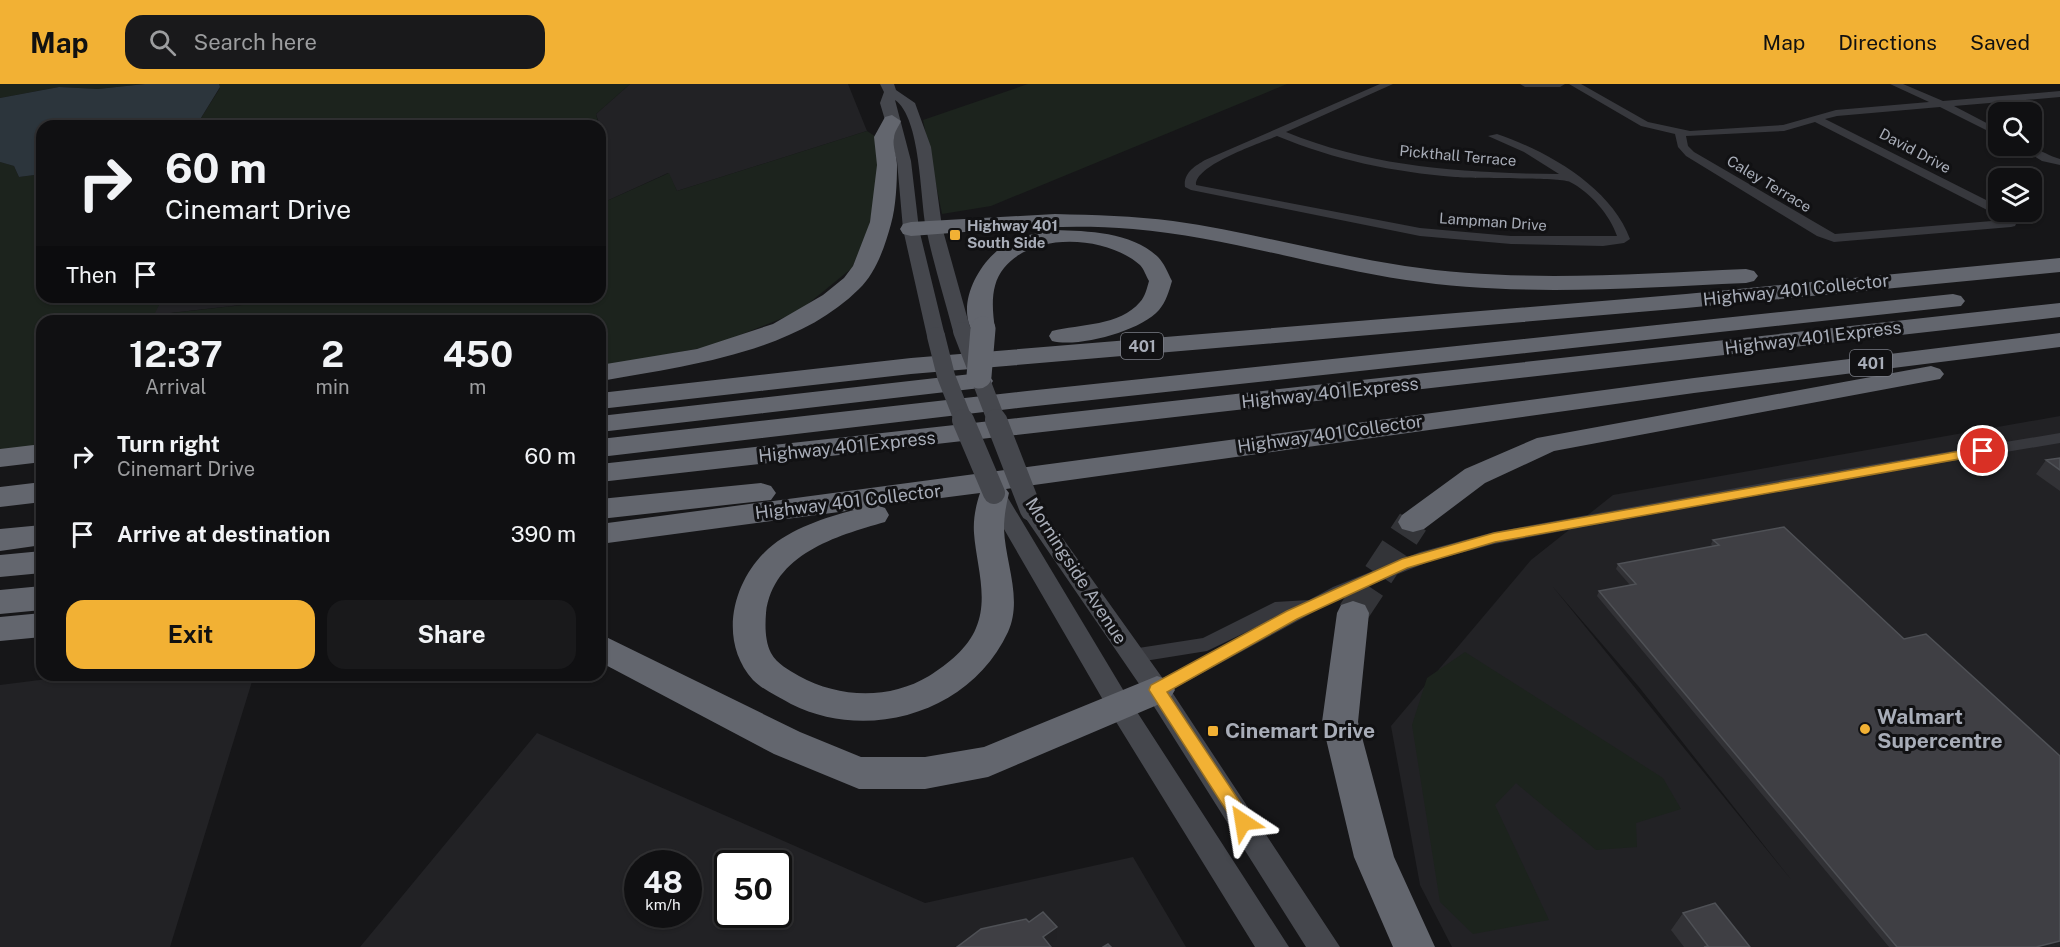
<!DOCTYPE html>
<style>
body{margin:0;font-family:"Public Sans",sans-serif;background:#19191b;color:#f1f3f6;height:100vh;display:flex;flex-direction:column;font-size:22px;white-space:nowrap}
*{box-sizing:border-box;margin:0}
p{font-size:20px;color:#9c9d9f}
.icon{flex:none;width:33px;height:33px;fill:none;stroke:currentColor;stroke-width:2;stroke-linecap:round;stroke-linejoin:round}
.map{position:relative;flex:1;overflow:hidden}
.sheet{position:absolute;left:36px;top:231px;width:570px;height:366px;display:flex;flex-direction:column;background:#101012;border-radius:18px;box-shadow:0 2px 4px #0004,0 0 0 2px #303032}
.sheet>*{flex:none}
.guide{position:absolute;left:36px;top:36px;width:570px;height:183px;border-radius:18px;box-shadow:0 2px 4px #0004,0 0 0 2px #303032;background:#101012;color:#f1f3f6;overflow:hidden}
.buttons{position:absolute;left:1988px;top:18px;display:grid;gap:12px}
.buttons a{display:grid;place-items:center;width:54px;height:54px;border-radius:12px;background:#101012;box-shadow:0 2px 4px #0004,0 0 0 2px #303032;font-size:30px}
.speed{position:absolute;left:624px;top:766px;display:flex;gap:12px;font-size:30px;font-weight:700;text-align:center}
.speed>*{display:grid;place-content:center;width:78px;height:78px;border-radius:50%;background:#101012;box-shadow:0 2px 4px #0004,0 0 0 2px #303032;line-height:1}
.speed small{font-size:15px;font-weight:400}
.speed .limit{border:3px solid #111;border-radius:9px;background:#fff;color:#111}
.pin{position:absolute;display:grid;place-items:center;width:51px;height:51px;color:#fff;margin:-26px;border:3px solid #fff;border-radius:50%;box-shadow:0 2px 6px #0007}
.me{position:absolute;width:66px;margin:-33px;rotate:327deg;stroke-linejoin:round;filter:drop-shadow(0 0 4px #0008)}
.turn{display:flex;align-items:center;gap:21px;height:126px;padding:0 30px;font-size:27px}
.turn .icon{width:78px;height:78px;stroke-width:2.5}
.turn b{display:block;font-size:42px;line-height:51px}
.then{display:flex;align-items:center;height:57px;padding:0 30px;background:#0003;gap:12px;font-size:22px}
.eta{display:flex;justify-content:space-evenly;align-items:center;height:102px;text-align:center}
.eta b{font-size:36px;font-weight:700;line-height:42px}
.cta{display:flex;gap:12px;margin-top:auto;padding:12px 30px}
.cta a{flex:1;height:69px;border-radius:18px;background:#f2b134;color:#111;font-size:24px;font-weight:700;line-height:69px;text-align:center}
.cta a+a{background:#19191b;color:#f1f3f6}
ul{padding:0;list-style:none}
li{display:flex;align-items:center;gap:18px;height:78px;padding:0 30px}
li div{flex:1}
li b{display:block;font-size:22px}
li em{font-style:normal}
header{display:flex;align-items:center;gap:36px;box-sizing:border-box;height:84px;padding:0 30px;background:#f2b134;color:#111}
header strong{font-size:28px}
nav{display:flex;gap:33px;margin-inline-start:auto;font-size:21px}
.search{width:420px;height:54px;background:#19191b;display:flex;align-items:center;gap:15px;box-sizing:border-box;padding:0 21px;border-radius:18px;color:#9c9d9f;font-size:22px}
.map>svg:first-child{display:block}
</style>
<header>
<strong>Map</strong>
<div class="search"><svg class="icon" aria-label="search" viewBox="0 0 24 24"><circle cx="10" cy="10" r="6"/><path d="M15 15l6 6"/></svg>Search here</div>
<nav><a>Map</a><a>Directions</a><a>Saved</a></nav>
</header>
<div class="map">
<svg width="2060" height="863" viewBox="0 0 2060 863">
<rect width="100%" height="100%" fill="#161618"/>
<path fill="#222225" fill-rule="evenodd" d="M630 0H848L867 47 677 107 668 89 600 120V42L596 30Z
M163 213H312L153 231Z
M2060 332V863H1452L1420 801 1391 642 1531 476 1613 411ZM1553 503 1639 603 1793 798Z
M79 591H254L170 863H0V601Z
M537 649 925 819 1133 773 1186 863H360ZM638 780H688V831H638ZM728 780H778V831H728Z"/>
<path fill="#1c231d" d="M0 0H145L98 5 59 3 0 14Z
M219 0H630L596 30 599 42H196L220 4Z
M1028 0H1287L991 122 942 130 923 36Z
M867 47 881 56 880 82 869 143 852 184 798 228 712 262 600 283V237H42V361L0 367V78L14 82 19 93 42 90V213H163L154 231 313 213H600V120L669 89 677 107Z
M1465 568 1663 694 1681 725 1636 739 1637 763 1596 766 1516 699 1495 721 1549 836 1473 850 1440 818 1412 641 1427 594Z"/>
<path fill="#2c353c" d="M145 0H219L220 3 196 42H188L184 37 170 38 165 42H42V90L19 93 14 82 0 78V14L59 3 98 5Z"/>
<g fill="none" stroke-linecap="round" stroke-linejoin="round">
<path stroke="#333438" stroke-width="31" stroke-dasharray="31 15" stroke-linecap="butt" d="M1353 529 1413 438"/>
<path fill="#37383d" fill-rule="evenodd" d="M1380 0H1393L1286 48C1374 84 1465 89 1559 90L1524 68 1488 52 1497 50C1547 67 1611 103 1630 155L1624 159 1603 162 1511 160 1420 152 1191 106 1185 103C1183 89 1195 82 1205 76ZM1277 52C1335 76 1393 88 1455 93 1473 95 1562 93 1570 98 1590 108 1610 131 1617 152H1511L1420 144 1196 101C1195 81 1259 60 1277 52Z
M1520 0H1565L1560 3H1525Z
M1569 0H1581L1648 38 1690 47 1783 41 1836 26 1929 18 1890 0H1903L1943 17 2060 7V13L1954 22 1998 45V52L1940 23 1837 32 1825 35 1998 122V128H2006L2018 136 2015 142 2011 143 1834 158 1817 152 1686 72 1678 63 1675 50 1641 42ZM1815 38 1993 129 2004 136 1835 150 1694 68 1688 62 1686 52 1784 47Z
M2018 62C2033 60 2045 71 2060 75V81L2042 77Z
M2060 349V359L1791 404 1494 460 1431 477 1345 511 1157 614 1150 611 1147 606 1150 601 1265 539 1207 567 1132 579 1125 577 1123 572 1125 567 1132 565 1203 554 1275 518 1309 516 1333 503 1420 468 1494 448 1791 394Z"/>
<path fill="#45474d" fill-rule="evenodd" d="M880 0H894L896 6 915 19 931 63 942 143 971 247 969 251H955L953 247C944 213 933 178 926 144 920 114 921 34 895 16L911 77 919 145 945 252 936 258 927 252 903 145 897 77 880 19 884 8Z
M994 402 1002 404 1128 614 1289 863H1255L1110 628 983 409 986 404Z
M1031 419 1039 421 1166 599 1340 863H1306L1148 613 1020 426 1023 421Z"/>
<path fill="#63666e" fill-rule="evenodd" d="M892 31 901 37C899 42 894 48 894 54 892 62 897 72 897 81 897 98 896 123 891 140 885 162 876 189 859 205 795 269 685 282 600 297V281L697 265 773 240 823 211 844 194 853 182 870 138 877 81 874 53 885 33Z
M1055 130C1094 131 1134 132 1173 137 1251 148 1327 170 1405 182 1518 199 1633 190 1746 185L1754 187 1758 192 1754 197 1746 199C1633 204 1518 213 1406 196 1315 182 1225 153 1133 145 1059 139 985 147 911 152L903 150 900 145 903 140 911 138Z
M1055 146C1088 147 1132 148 1158 173 1164 179 1168 189 1172 197 1169 207 1166 218 1159 226 1141 247 1078 264 1052 257L1049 252 1052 247C1080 240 1120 242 1140 218 1145 213 1147 204 1149 197 1146 192 1144 185 1140 181 1107 152 1034 147 1004 184 990 201 992 224 995 245L992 250 983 252 974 250C953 219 983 169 1014 156 1026 150 1042 149 1055 146Z
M2060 174V188L1686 224 911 290 600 325V309L911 274 1686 210Z
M1953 210 1961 212 1965 217 1961 222 1027 323 600 373V355L1027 307Z
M2060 219V233L600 398V380Z
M2060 249V263L1694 309 1006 405 1009 409C1006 421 1004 433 1004 445 1005 478 1023 515 1008 548 971 628 869 659 791 620 779 613 763 606 753 596 718 557 732 498 768 465 792 444 824 434 854 426L600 460V440L1694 294ZM980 409C976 421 973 435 974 449 976 479 989 514 976 544 968 564 948 580 929 592 889 616 839 614 799 592 789 586 777 580 771 569 765 557 765 542 766 529 773 470 836 452 885 438L889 431 885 424 879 422Z
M1931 282 1940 285 1944 290 1940 295 1554 367 1485 399 1424 445 1413 448 1402 445 1398 438 1402 431 1465 385 1537 354Z
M980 289 989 291 993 297 989 303 600 348V332Z
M42 360V378L0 383V365Z
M42 398V418L0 423V403Z
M761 399 771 402 776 409 771 416 600 435V415Z
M42 441V461L0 467V445Z
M42 467V489L0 493V471Z
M42 502V526L0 530V506Z
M1353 517 1365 521 1369 529 1358 638 1394 773 1435 863H1393L1354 773 1322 638 1337 529 1341 521Z
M42 529V553L0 557V533Z
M600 550 800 648 861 673H925L984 663 1157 592 1169 596 1175 606 1169 616 988 693 925 705H859L774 670 600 578Z"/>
<path stroke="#45474d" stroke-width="18" d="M962 247 997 338
M936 252 946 292 964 338"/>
<path stroke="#45474d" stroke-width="22" d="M963 336 994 409
M996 336 1031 426"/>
<path stroke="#63666e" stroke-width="25" d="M979 292 983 245"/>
</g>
<path fill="#323236" d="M2060 374V407L2036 390 2046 376Z
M1713 456 1904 555 2060 672V860L2048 863H1889L1597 512 1599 507 1630 501 1616 485 1618 480 1713 463 1711 460Z
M1683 829 1750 863H1684L1671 846Z"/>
<path fill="#212124" d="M1057 843 1056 856 1047 863 1043 853Z
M2060 857V860L2048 863H2036Z"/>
<path fill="#3f3f44" stroke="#4f5156" stroke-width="1.5" d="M2060 374V386L2046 376Z
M1784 443 1904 555 1926 550 2060 672V857L2036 863H1897L1599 507 1636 500 1618 480 1719 461 1713 456Z
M1715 819 1750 863H1704L1708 862 1683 829Z
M1043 828 1057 843 1043 853 1051 863H957L981 845 1026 835 1029 838Z
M1108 860 1111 863H1103Z"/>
<path fill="#f2b134" stroke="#9d7322" stroke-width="1.5" d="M1983 363 1989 367 1987 370 1495 458 1407 484 1297 535 1167 608 1249 732 1252 738 1249 743 1243 745 1237 743 1149 606 1151 601 1287 527 1402 475 1494 449Z"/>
<g fill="#f2b134" stroke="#111113" stroke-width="2">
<rect x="949" y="145" width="12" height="12" rx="3"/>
<circle cx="1865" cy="645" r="6"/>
<rect x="1207" y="641" width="12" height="12" rx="3"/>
</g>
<g text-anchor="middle" stroke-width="6" stroke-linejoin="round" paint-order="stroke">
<g font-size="15" fill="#a8adb8" stroke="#111113">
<text transform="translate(1915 67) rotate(28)" y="5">David Drive</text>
<text transform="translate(1458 72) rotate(5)" y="5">Pickthall Terrace</text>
<text transform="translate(1769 100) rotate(31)" y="5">Caley Terrace</text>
<text transform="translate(1493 138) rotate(4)" y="5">Lampman Drive</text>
</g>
<g font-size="15" font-weight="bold" fill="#a8adb8" stroke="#111113" text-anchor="start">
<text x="967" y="147">Highway 401<tspan x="967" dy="17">South Side</tspan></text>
</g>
<g fill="#111113" stroke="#7b7e86" stroke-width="1.5">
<rect x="1121" y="249" width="42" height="26" rx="4.5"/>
<rect x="1850" y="266" width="42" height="26" rx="4.5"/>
</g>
<g font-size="16" font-weight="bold" fill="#a8adb8">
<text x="1142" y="268">401</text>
<text x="1871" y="285">401</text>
</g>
<g font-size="18" fill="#a8adb8" stroke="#111113">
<text transform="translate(1796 206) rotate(-6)" y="6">Highway 401 Collector</text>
<text transform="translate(1813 254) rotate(-7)" y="6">Highway 401 Express</text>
<text transform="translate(1330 309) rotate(-6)" y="6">Highway 401 Express</text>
<text transform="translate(1330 350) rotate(-8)" y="6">Highway 401 Collector</text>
<text transform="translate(847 363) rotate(-6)" y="6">Highway 401 Express</text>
<text transform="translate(848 418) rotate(-7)" y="6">Highway 401 Collector</text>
<text transform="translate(1076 487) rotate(57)" y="6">Morningside Avenue</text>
</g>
<g font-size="21" font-weight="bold" fill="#a8adb8" stroke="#111113" text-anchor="start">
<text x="1877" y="640">Walmart<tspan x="1877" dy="24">Supercentre</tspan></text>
<text x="1225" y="654">Cinemart Drive</text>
</g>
</g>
</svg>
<div class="buttons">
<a><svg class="icon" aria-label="search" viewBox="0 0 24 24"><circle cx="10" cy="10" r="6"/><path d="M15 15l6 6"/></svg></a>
<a><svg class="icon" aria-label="layers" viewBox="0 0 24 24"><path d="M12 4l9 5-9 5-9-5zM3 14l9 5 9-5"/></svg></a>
</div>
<div class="speed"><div>48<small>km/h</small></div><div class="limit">50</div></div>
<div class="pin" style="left:1983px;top:367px;background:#d93025"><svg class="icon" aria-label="arrive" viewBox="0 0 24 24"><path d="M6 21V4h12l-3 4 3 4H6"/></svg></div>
<svg class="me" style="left:1243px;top:738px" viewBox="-20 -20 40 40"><path d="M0-17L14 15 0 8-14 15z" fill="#f2b134" stroke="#fff" stroke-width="4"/></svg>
<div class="guide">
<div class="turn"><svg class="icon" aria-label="right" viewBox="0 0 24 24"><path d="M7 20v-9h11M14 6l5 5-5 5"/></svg><div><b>60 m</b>Cinemart Drive</div></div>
<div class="then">Then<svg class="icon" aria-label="arrive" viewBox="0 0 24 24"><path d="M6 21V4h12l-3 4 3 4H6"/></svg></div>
</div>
<section class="sheet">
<div class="eta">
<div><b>12:37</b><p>Arrival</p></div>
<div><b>2</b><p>min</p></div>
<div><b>450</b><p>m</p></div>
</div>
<ul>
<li><svg class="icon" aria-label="right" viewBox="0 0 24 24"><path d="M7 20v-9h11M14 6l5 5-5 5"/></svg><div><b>Turn right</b><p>Cinemart Drive</p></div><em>60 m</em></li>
<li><svg class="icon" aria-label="arrive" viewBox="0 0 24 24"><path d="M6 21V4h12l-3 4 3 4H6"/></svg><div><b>Arrive at destination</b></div><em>390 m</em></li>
</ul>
<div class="cta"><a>Exit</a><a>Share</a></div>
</section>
</div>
